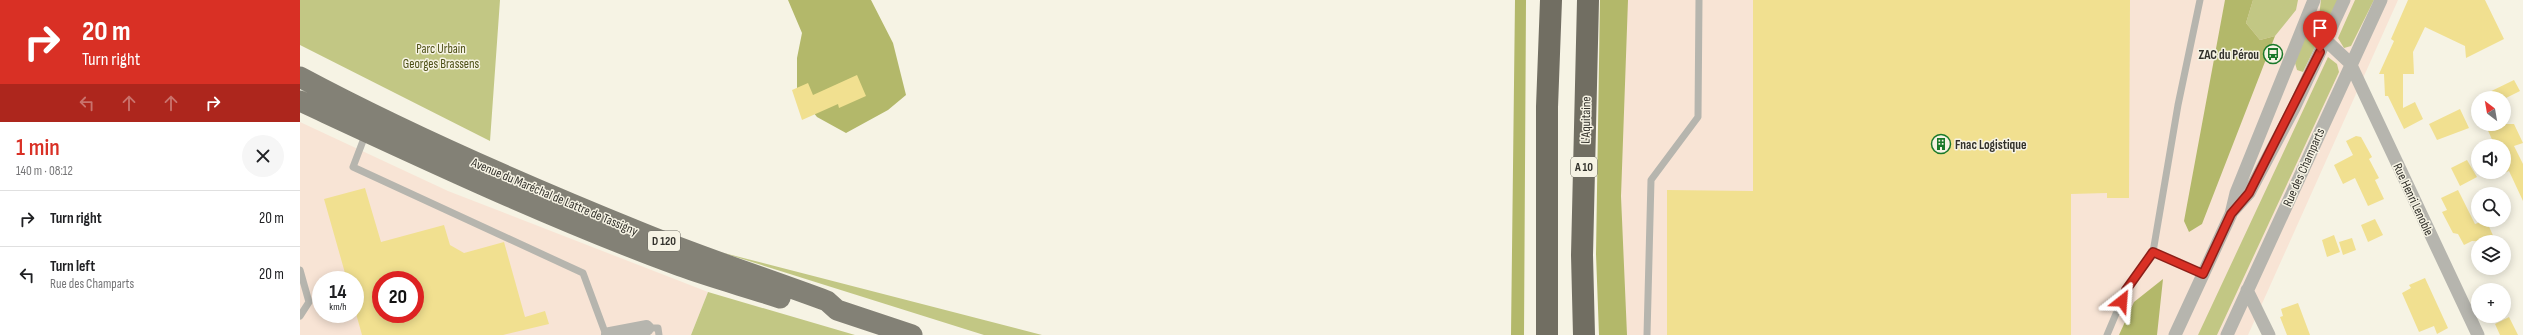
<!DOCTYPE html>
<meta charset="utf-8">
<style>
body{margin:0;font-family:"Sofia Sans Condensed",sans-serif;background:#f6f6f6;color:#202124;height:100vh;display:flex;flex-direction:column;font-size:15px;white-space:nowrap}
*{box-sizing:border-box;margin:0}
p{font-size:13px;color:#757577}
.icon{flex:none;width:22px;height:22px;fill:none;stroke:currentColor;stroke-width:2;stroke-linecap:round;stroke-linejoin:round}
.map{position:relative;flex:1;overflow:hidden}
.drawer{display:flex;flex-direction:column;background:#fff;width:300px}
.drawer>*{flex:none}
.top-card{background:#d93025;color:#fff;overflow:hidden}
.needle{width:26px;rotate:329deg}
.buttons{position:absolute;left:2171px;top:91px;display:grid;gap:8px}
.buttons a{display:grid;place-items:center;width:40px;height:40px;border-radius:50%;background:#fff;box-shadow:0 2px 10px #0003;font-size:20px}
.speed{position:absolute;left:12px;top:271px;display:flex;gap:8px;font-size:20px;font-weight:700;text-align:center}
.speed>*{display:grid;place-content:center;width:52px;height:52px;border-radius:50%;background:#fff;box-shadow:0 2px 10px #0003;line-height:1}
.speed small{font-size:10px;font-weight:400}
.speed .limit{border:6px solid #d22;background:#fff;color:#111}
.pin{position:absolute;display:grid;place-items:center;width:34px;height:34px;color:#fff;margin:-41px -17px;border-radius:50% 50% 50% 0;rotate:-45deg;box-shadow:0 0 4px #0007}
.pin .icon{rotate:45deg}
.me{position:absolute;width:44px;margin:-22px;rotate:28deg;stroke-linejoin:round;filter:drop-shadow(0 0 3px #0008)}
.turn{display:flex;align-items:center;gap:14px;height:84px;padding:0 16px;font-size:18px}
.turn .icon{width:52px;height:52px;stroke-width:2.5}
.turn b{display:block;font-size:28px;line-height:34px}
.lanes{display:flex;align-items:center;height:38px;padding:0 16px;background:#0003;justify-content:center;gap:20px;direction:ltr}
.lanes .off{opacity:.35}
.round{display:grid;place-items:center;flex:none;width:42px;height:42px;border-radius:21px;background:#f6f6f6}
.headline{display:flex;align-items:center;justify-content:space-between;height:68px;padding:0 16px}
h1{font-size:24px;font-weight:600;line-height:30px;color:#d93025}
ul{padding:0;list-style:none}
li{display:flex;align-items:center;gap:12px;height:56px;padding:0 16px;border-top:1px solid #e0e0e0}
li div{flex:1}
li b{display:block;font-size:15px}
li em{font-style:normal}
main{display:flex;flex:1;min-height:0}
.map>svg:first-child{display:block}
</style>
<main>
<section class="drawer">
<div class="top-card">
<div class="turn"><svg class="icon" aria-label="right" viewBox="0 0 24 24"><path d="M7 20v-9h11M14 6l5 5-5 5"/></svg><div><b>20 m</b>Turn right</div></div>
<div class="lanes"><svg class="icon off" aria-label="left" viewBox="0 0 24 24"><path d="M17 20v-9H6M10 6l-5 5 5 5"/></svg><svg class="icon off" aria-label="ahead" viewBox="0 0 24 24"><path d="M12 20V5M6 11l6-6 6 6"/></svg><svg class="icon off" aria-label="ahead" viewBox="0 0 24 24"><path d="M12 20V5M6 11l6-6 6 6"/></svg><svg class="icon" aria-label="right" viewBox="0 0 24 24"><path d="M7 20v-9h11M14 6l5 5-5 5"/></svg></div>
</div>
<div class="headline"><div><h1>1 min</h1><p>140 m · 08:12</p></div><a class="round"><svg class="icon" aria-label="close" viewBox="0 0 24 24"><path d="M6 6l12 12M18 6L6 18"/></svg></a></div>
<ul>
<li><svg class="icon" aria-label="right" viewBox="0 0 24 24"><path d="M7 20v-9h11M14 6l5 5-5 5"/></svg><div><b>Turn right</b></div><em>20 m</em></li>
<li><svg class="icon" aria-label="left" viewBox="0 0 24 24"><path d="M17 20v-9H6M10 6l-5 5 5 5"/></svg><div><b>Turn left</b><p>Rue des Champarts</p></div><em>20 m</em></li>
</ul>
</section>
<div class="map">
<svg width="2223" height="335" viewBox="0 0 2223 335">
<rect width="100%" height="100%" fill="#f6f3e4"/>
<path fill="#f8e4d5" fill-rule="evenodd" d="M1317 0H2098L1948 335H1324Z
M0 122 148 191 408 292 391 335H0ZM21 280H55V314H21ZM81 280H115V314H81Z"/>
<path fill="#c2c784" d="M0 0H200L190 141 0 45Z
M1953 0H1998L1996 10 1975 36 1960 40 1946 23Z
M2021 0H2039L2022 28 2019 16Z
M2055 0H2074L2051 46 2044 48 2038 38Z
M2008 30 2015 47 2003 72 1997 70 1995 63Z
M2028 57 2037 64 2039 72 1917 335H1898Z
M420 252 742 335H684Z
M408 292 555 335H391Z"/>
<path fill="#b3b86a" d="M488 0H571L593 43 606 95 588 110 546 133 517 117 497 92V58L502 33Z
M1215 0H1226L1224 335H1211Z
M1300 0H1328L1321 196 1327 335H1299L1296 254Z
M1925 0H1953L1946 23 1960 40 1975 36 1902 224 1889 232 1884 221Z
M1863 279 1857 335H1819L1834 302Z"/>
<path fill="#f1e090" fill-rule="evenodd" d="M1453 0H1830L1829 198H1807V193L1771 194V335H1367V190L1453 191Z
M2108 0H2185L2204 39 2166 58 2165 46 2125 27 2113 52 2114 74H2103V108L2115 102 2123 119 2104 129 2088 96H2085L2084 74H2079L2094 41 2091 39Z
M557 75 566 96 539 108 538 104 502 120 492 90 508 83 513 95Z
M2214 80 2220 91 2206 98H2177Z
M2160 109 2169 128 2137 140 2129 124Z
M2185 124H2214L2223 143 2214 146 2223 164V201L2209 171 2204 173V146H2195Z
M2056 136 2061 137 2072 157 2069 159 2079 178 2075 180 2084 199 2068 206 2055 178 2043 184 2034 165 2053 155 2046 141Z
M2167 160 2177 177 2160 186 2151 168Z
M65 188 81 242 144 225 150 245 164 253 204 242 225 317 245 311 249 324 203 335H62L55 310V280H47L24 199ZM81 280H115V314H81Z
M2158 190 2175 224 2186 220 2196 242 2172 241 2164 245 2158 234 2153 233 2142 212 2147 210 2141 198Z
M2075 219 2083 235 2068 242 2061 225Z
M2034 235 2040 252 2027 257 2022 240Z
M2052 238 2056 250 2043 255 2039 242Z
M2125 278 2148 328 2137 334 2134 326 2119 332 2102 293 2111 288 2109 285Z
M1998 303 2010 335H1987L1980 317 1983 316 1981 309Z
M2209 317 2218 335H2200L2195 324Z"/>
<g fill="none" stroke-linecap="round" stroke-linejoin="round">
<path stroke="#b6b5ae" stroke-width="7" d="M66 133 53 167 283 273 306 335
M1853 252 1903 274
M0 270 9 302 0 316
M346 328H358L359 335
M1347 335 1351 180 1398 117 1399 0
M1807 335 1826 290 1853 252 1878 105 1900 0"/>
<path stroke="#b6b5ae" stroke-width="13" d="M2009 15 2016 31 2050 63 2178 335
M1932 212 1949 193 1994 108 2044 0
M1947 290 1969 335
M1875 335 1931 214 1936 193 2014 0
M1927 335 2081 0"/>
<path stroke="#b6b5ae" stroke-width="16" d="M309 335 346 328"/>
<path stroke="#838176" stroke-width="21" d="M0 77C110 136 226 186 342 233 403 258 465 278 527 301L537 310 612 335
M0 101C125 159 250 218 380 266 413 278 447 287 480 298"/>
<path stroke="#716e62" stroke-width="22" d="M1247 335V107L1251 0
M1284 335 1282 255 1288 0"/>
</g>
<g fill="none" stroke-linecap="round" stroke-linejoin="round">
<defs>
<path id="route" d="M1822 301 1826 290 1853 252 1903 274 1931 214 1949 193 2020 52"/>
</defs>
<use href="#route" stroke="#8d1f18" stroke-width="10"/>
<use href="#route" stroke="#d93025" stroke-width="7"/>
</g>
<defs>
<symbol id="bus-ring" viewBox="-11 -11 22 22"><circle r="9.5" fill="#f6f3e4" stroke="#1a792a" stroke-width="1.5"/><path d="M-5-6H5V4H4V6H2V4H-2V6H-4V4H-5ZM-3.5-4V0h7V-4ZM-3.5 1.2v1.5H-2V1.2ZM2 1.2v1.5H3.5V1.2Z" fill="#1a792a"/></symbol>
<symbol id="building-ring" viewBox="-11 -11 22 22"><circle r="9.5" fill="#f6f3e4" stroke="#1a792a" stroke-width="1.5"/><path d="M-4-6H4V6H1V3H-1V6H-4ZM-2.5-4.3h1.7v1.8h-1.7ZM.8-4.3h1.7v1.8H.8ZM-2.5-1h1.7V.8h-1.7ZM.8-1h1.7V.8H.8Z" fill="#1a792a"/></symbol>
</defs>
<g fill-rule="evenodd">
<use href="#bus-ring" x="1962" y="43" width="22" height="22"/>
<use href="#building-ring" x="1630" y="133" width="22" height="22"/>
</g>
<g text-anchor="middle" stroke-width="3" stroke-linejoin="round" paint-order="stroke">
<g fill="#f6f3e4" stroke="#6d6b62" stroke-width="1">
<rect x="1271" y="157" width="26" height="20" rx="3"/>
<rect x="348" y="231" width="32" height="20" rx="3"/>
</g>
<g font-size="12" font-weight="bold" fill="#32312b">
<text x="1284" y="171">A 10</text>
<text x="364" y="245">D 120</text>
</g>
<g font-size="13" fill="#4d4f15" stroke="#f6f3e4">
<text x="141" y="53">Parc Urbain<tspan x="141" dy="15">Georges Brassens</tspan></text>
</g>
<g font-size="13" font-weight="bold" fill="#32312b" stroke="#f6f3e4" text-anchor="end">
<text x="1959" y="59">ZAC du Pérou</text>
<text x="1655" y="149" text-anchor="start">Fnac Logistique</text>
</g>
<g font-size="13" fill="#32312b" stroke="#f6f3e4">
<text transform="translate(1285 120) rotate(-89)" y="5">L'Aquitaine</text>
<text transform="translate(2003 167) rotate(-66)" y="5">Rue des Champarts</text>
<text transform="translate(255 196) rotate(23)" y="5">Avenue du Maréchal de Lattre de Tassigny</text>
<text transform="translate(2114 199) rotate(65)" y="5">Rue Henri Lenoble</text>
</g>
</g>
</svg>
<div class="buttons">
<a><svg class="needle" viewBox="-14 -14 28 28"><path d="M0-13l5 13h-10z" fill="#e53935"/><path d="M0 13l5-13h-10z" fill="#757577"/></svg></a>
<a><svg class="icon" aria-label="sound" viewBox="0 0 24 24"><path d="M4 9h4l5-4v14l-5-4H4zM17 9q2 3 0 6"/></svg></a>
<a><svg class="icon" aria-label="search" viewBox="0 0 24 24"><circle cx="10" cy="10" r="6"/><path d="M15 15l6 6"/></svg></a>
<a><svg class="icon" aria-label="layers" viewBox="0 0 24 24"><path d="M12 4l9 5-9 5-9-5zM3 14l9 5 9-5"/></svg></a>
<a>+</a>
</div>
<div class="speed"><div>14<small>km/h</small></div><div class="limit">20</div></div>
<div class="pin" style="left:2020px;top:52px;background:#d93025"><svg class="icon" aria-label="arrive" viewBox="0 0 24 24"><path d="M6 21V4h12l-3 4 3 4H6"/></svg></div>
<svg class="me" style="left:1822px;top:301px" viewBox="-20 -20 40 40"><path d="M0-17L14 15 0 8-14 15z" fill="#d93025" stroke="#fff" stroke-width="4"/></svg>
</div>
</main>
